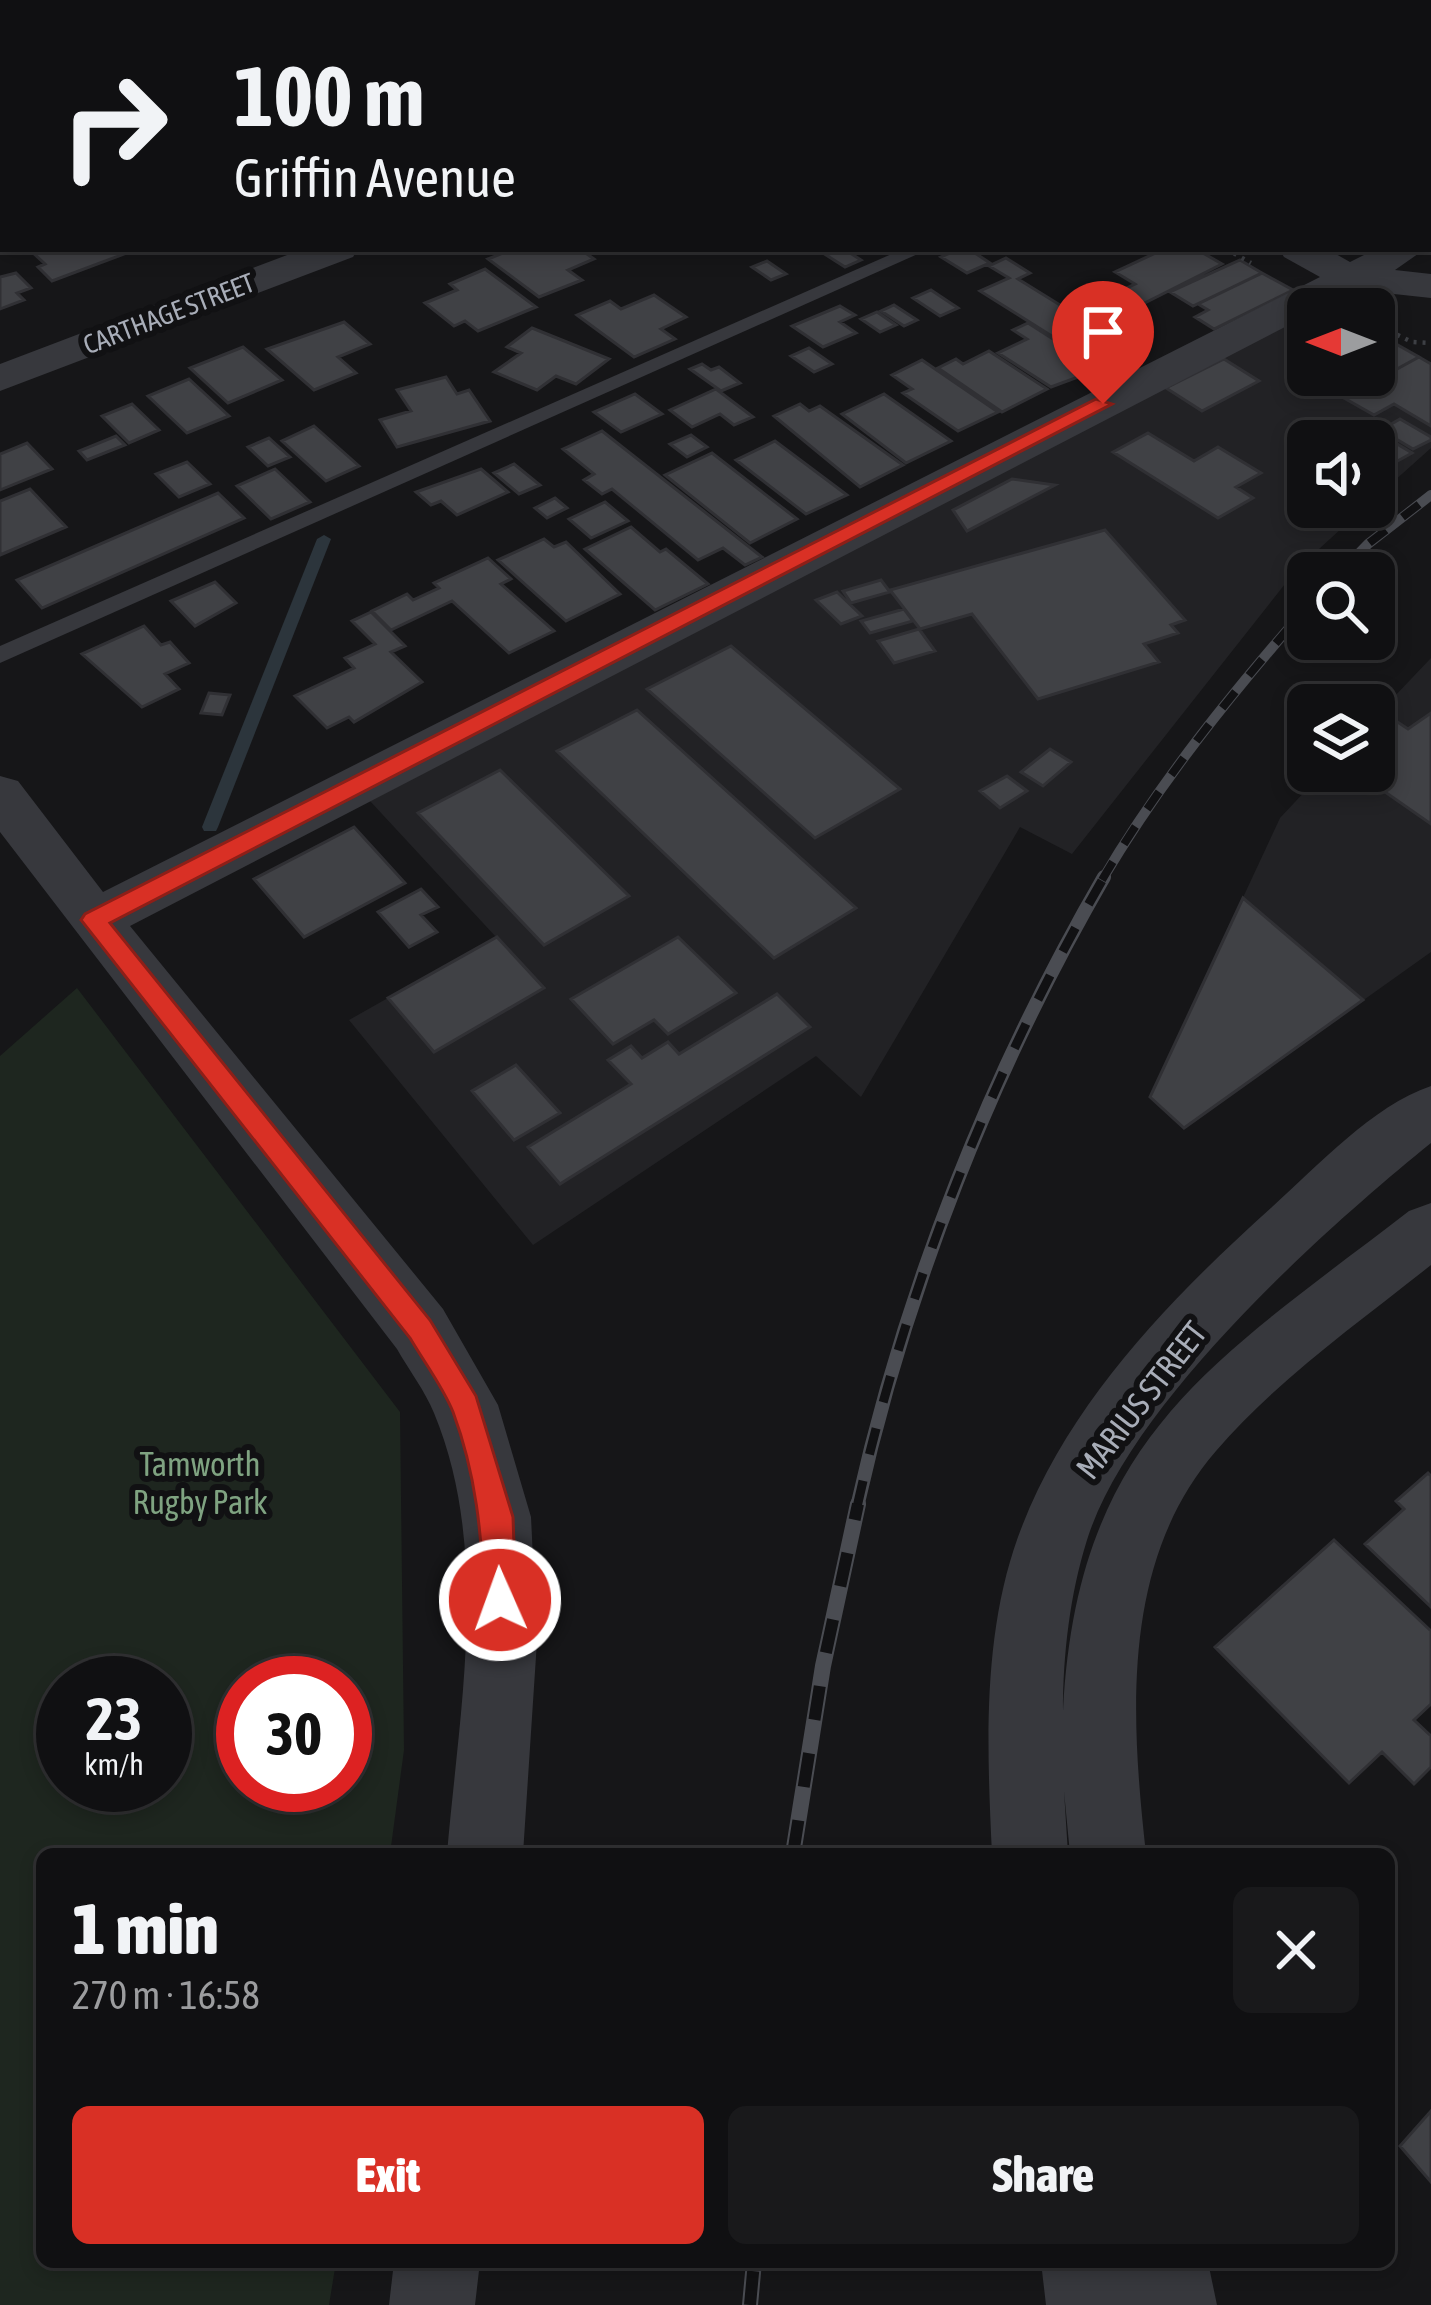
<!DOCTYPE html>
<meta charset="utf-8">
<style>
body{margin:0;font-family:"Asap Condensed",sans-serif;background:#19191b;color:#f1f3f6;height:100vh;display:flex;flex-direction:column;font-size:45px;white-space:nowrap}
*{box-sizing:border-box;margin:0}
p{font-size:39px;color:#9c9d9f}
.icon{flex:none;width:66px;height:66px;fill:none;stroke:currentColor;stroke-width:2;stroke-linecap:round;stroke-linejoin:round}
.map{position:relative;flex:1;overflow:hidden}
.side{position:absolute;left:36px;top:1848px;width:1359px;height:420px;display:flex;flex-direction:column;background:#101012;border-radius:18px;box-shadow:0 6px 18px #0003,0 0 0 3px #303032}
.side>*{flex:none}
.banner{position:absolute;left:0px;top:0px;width:1431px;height:252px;box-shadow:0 6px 18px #0003,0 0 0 3px #303032;background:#101012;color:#f1f3f6;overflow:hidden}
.needle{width:78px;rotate:270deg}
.tools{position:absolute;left:1287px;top:288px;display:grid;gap:24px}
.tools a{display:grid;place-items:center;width:108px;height:108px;border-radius:18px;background:#101012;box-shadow:0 6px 18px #0003,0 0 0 3px #303032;font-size:60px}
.speed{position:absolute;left:36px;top:1656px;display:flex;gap:24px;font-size:60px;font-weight:700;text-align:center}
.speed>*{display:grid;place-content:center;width:156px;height:156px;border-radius:50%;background:#101012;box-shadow:0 6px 18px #0003,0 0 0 3px #303032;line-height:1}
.speed small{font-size:30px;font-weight:400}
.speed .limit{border:18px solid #d22;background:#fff;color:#111}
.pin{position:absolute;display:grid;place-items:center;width:102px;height:102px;color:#fff;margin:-123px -51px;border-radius:50% 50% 50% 0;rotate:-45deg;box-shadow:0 0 12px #0007}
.pin .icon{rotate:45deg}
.me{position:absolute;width:132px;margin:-66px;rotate:358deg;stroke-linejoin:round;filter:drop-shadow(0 0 9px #0008)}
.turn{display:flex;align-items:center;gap:42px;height:252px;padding:0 36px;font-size:54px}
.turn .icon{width:156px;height:156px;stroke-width:2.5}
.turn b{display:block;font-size:84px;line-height:102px}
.round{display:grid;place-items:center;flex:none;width:126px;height:126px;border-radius:18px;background:#19191b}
.headline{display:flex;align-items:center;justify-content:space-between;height:204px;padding:0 36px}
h1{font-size:72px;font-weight:800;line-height:90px}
.action{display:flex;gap:24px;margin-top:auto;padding:24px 36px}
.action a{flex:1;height:138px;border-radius:18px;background:#d93025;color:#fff;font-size:48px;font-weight:800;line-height:138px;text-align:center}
.action a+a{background:#19191b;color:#f1f3f6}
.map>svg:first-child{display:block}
</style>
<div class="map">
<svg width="1431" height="2305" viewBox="0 0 1431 2305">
<rect width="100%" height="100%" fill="#161618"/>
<path fill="#222225" d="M1308 312V375H1374V332L1431 364V448L1374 499V441H1308V507H1365L1296 570 1072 854 1020 827 861 1097 816 1056 533 1245 349 1020 496 937 370 801Z
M1431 658V952L1184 1128 1150 1097 1280 818 1324 771H1374V718Z"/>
<path fill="#1e261f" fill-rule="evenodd" d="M77 988 400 1412 404 1750 390 1854H42V2262H336L329 2305H0V1056ZM63 1683H165V1785H63ZM243 1683H345V1785H243Z"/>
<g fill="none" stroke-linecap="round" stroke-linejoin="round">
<path fill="#2c353c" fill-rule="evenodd" d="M324 535 331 539 218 827 216 831H204L202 827 317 539Z"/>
</g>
<path fill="#404145" stroke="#303034" stroke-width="3" d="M37 249H130L132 251 52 281 38 267 45 264 31 251Z
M513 249H580L594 259 568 270 582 280 539 297 488 259Z
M844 249 861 260 845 267 826 255Z
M959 249H969L990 263 967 273 941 257Z
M1164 249H1196L1222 264 1107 322 1084 308 1135 284 1115 272Z
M1006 258 1030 273 1018 279 1107 334 1074 350 980 291 1009 278 989 266Z
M1240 260 1262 273 1193 306 1170 292Z
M767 261 786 274 771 280 752 267Z
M485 269 536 307 478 331 465 321 454 326 425 303 457 290 450 284Z
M16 273 31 288 17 293 24 300 0 309V277Z
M1262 273 1293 290 1214 329 1195 317 1208 310 1198 304Z
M931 290 958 308 940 316 913 298Z
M654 295 686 317 661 329 675 339 634 357 577 315 610 301 621 309Z
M894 305 917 320 904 326 881 311Z
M840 306 855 315 840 322 856 333 823 347 792 326Z
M877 312 896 325 880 332 861 319Z
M344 322 370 344 338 357 356 373 314 390 267 349Z
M1028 323 1100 369 1051 387 998 353 1027 339 1013 330Z
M532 328 609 359 576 384 556 376 537 390 494 372 521 353 507 347Z
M1389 340 1419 357 1344 398 1313 380 1323 375H1374V348Z
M243 347 282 380 228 403 190 368Z
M809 348 832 364 814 372 791 356Z
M989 351 1047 389 1002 412 938 368 956 359 963 364Z
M1419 357 1431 364V426L1394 404 1374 415 1344 398Z
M1224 359 1259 381 1202 411 1166 388Z
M922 360 998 412 958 431 903 393 912 389 892 375Z
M702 364 711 370 719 367 740 383 721 391 690 369Z
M446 377 457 394 469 390 490 421 397 447 380 420 411 411 397 390Z
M189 379 229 416 187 433 148 396Z
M716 389 753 417 734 425 720 414 692 427 670 410Z
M635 394 662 414 621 432 594 412Z
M884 394 951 441 906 463 842 414Z
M132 404 159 430 129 443 102 416Z
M800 404 809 411 820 406 903 465 860 487 774 416Z
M1400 419 1431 437V440L1413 449 1381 430Z
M1361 422 1412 453 1374 474V441H1325Z
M314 426 359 466 326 481 282 441Z
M602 431 762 557 745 565 723 548 698 560 612 489 602 494 584 480 594 474 563 449Z
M1148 433 1194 461 1218 447 1261 473 1236 487 1253 498 1218 518 1113 452Z
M691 435 707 447 687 457 670 444Z
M116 436 125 445 87 460 79 451Z
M269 438 290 457 268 466 248 447Z
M775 441 847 495 806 514 736 460Z
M27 443 52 469 0 490V454Z
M712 453 797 519 750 543 665 475Z
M187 462 210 484 179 497 156 474Z
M514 464 540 485 519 494 494 473Z
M275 469 310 502 271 519 237 486Z
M481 469 508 492 457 515 441 501 431 505 416 492Z
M1012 479 1055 485 967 531 953 510Z
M30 489 66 527 0 555V501Z
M218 493 244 518 42 608 17 580Z
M555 498 567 508 547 518 535 508Z
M605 502 628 521 591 538 569 519Z
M631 527 660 552 666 549 708 584 655 610 585 549Z
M1105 530 1185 620 1171 625 1178 633 1144 644 1159 662 1038 699 972 614 920 629 890 590Z
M544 539 554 547 566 542 620 594 566 621 498 560Z
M488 558 511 579 501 584 554 631 509 653 452 601 391 630 372 611 407 594 413 600 439 588 434 583Z
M881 580 890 592 851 603 843 591Z
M215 582 236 603 195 626 171 601Z
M837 592 862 616 841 624 816 600Z
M904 609 913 621 870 633 861 621Z
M371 612 405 646 391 652 422 682 354 722 349 717 327 728 295 696 354 668 345 658 375 644 352 621Z
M144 626 161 645 170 642 189 663 165 674 179 689 142 707 82 654Z
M919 629 935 651 894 663 878 641Z
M731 646 900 789 815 838 647 689Z
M209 693 230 695 222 715 201 713Z
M637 710 856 908 774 958 557 751Z
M1381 711 1408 729 1431 713V824L1355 771H1374V718Z
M1050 749 1071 762 1043 786 1021 772Z
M500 770 629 896 544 945 418 813Z
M1007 776 1027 791 1000 808 980 791Z
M354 827 405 883 304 937 254 879Z
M421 889 438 907 421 915 437 932 409 947 378 912Z
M1243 898 1363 1000 1184 1128 1150 1097Z
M497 937 544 988 434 1052 388 998Z
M678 937 736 993 668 1034 654 1020 613 1044 571 999Z
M777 994 810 1027 560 1184 528 1147 631 1084 608 1060 631 1046 642 1058 668 1042 679 1054Z
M516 1065 560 1113 514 1140 472 1091Z
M1428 1473 1431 1476V1607L1365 1544 1404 1509 1396 1501Z
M1334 1540 1431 1631V1704L1414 1720 1431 1736V1767L1414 1784 1382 1752 1349 1783 1215 1647Z
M1431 2111V2182L1400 2146Z"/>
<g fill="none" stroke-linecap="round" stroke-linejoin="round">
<path stroke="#3d3f44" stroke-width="4.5" stroke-dasharray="3 6" stroke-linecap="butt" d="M776 0 781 3
M1052 0 1058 3
M1085 3 1092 0
M1226 249 1251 263
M1381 327 1412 342 1431 343"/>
<path fill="#37383d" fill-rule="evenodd" d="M903 249H929L0 663V646Z"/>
<path fill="#37383d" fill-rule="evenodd" d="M0 0H38L3 3V11Z
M821 0H856L859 3H824Z
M876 0H914L873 3Z
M970 0H1008L1011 3H973Z
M303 249H358L353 257 0 391V364Z
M1279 249H1327L1350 262 1376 249H1425L1395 270 1431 274V298L1357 290 1320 309H1308V315L130 926 443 1309 498 1405 531 1517 537 1641 523 1854H447C459 1711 491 1550 434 1413 425 1391 409 1370 397 1349L0 832V776L18 781 103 892 1320 277 1284 257Z
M1431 1086V1143C1322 1231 1129 1405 1087 1540 1070 1594 1063 1654 1063 1711 1077 1437 1212 1363 1409 1211L1431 1203V1265C1357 1324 1278 1379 1216 1451 1120 1562 1131 1718 1146 1854H1070L1064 1791 1068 1854H992C987 1749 982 1637 1018 1537 1066 1405 1170 1299 1272 1207 1318 1166 1372 1106 1431 1086Z
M394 2262H480L475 2305H389Z
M1041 2262H1208L1217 2305H1046Z"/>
<defs>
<path id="rail-far2" d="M1340 573 1368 544 1431 495
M1102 880C1161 780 1232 693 1308 606"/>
<path id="rail-far1" d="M857 1507C906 1287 991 1072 1104 877"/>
<path id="rail" d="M793 1854 823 1666 858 1504
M750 2305 754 2262"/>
</defs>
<use href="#rail-far2" stroke="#4a4c52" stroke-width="10"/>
<use href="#rail-far1" stroke="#4a4c52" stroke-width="14"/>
<use href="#rail" stroke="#4a4c52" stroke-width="16"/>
<use href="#rail-far2" stroke="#111113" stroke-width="8" stroke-dasharray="21" stroke-linecap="butt"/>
<use href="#rail-far1" stroke="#111113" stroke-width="9" stroke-dasharray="27" stroke-linecap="butt"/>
<use href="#rail" stroke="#111113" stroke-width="12" stroke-dasharray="34" stroke-linecap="butt"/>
</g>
<path fill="#d93025" stroke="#8d1f18" stroke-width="3" d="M1096 399 1112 404 110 923 430 1320 476 1396 513 1517 516 1600 511 1611 500 1615 489 1611 484 1600C482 1535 476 1474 453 1412 443 1387 424 1362 410 1338L81 920 85 914Z"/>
<g text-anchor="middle" stroke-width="12" stroke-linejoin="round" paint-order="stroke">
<g font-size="27" fill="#a8adb8" stroke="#111113">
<text transform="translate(169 314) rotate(-21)" y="9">CARTHAGE STREET</text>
</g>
<g font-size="33" fill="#a8adb8" stroke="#111113">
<text transform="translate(1141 1400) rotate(-52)" y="12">MARIUS STREET</text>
</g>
<g font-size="33" fill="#7fa381" stroke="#111113">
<text x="200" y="1476">Tamworth<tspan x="200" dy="38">Rugby Park</tspan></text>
</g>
</g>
</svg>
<div class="tools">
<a><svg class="needle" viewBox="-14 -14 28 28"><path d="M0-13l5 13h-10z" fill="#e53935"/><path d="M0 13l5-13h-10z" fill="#9c9d9f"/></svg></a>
<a><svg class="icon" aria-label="sound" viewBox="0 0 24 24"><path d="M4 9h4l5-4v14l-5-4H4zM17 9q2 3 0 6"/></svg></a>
<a><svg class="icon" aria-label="search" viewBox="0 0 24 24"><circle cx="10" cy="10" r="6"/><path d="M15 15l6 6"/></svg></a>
<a><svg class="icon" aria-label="layers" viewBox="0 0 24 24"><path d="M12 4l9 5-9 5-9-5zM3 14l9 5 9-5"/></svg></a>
</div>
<div class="speed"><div>23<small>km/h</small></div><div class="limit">30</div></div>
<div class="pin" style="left:1103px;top:404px;background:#d93025"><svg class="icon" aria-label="arrive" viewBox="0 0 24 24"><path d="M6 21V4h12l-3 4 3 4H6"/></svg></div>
<svg class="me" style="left:500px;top:1600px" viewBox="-20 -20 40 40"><circle r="17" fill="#d93025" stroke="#fff" stroke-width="3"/><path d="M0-11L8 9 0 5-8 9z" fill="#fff"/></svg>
<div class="banner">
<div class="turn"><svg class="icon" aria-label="right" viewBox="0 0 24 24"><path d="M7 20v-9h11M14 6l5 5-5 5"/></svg><div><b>100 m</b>Griffin Avenue</div></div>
</div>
<section class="side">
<div class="headline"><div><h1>1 min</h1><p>270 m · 16:58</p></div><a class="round"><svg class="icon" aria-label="close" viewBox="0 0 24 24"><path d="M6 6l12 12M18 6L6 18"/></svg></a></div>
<div class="action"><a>Exit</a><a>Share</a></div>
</section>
</div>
